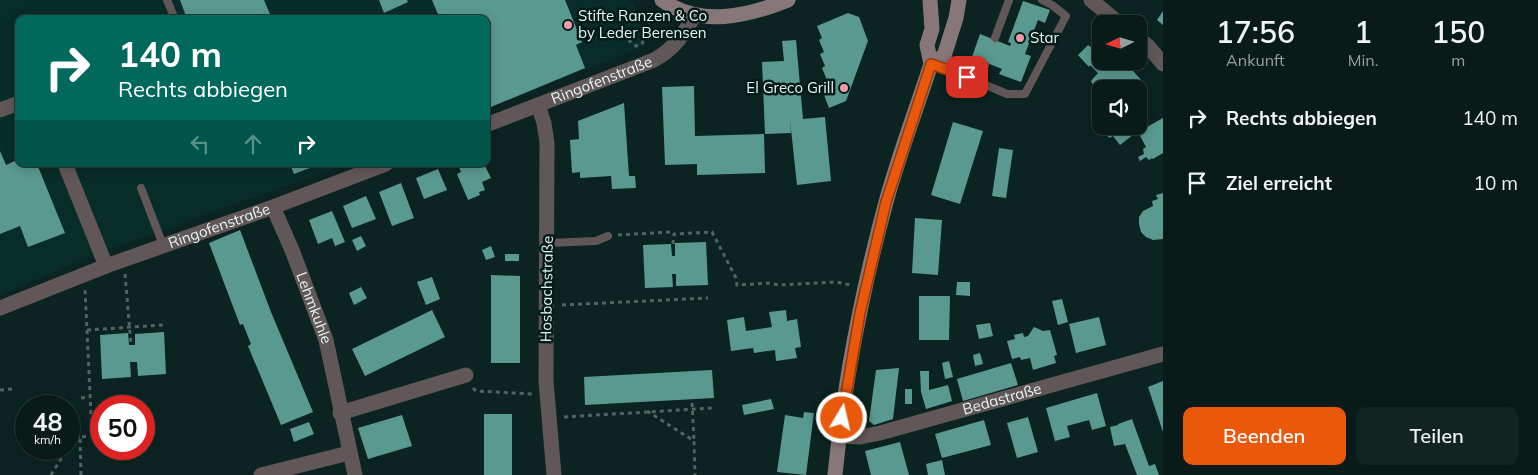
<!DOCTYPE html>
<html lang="de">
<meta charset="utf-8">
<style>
body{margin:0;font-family:Mulish,sans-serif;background:#112422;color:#f1f3f6;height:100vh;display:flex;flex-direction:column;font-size:19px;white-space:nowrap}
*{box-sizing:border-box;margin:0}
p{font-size:16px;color:#98a1a2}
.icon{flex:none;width:28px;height:28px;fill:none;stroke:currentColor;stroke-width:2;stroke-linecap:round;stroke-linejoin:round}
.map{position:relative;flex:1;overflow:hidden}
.side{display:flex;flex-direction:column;background:#081b19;width:375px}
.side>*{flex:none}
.hud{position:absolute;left:15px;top:15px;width:475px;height:152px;border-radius:10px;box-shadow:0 2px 12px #0003,0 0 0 1px #293938;background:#00695c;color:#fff;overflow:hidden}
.needle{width:32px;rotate:265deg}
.fabs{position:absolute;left:1092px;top:15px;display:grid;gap:10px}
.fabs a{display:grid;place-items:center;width:55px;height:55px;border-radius:10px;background:#081b19;box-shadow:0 2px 12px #0003,0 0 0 1px #293938;font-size:25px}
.speed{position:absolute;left:15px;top:395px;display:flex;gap:10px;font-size:25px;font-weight:700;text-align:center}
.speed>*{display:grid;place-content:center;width:65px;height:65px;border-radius:50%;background:#081b19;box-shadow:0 2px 12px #0003,0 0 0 1px #293938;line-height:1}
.speed small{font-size:12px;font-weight:400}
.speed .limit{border:8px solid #d22;background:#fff;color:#111}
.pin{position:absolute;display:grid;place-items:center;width:42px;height:42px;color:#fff;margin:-21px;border-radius:10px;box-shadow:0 2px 8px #0006}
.me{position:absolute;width:55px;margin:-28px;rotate:9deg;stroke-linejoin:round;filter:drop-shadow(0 0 4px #0008)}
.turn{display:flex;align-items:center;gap:18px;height:105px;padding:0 20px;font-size:22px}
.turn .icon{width:65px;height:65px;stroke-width:2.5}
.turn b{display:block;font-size:35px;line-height:42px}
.lanes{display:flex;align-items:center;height:48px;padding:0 20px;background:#0003;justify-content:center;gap:25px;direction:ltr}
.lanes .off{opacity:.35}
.eta{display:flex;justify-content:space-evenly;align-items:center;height:85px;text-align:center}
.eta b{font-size:30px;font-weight:600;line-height:35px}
.button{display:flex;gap:10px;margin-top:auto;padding:10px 20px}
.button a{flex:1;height:58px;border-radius:10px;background:#ea580c;color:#fff;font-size:20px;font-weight:600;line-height:58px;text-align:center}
.button a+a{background:#112422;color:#f1f3f6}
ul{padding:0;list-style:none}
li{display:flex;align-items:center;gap:15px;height:65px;padding:0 20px}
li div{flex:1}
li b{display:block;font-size:19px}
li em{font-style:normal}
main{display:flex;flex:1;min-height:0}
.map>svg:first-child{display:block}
</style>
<main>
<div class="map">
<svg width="1163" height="475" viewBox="0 0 1163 475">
<rect width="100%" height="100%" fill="#0b2421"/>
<path fill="#082d28" d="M0 0H630L634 5 646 37 644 46 486 109V19H19V164H346L91 256 0 295Z"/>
<path fill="#5a9990" d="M180 0H264L272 19H187Z
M379 0H407L408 2 384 13Z
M432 0H565L582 42 576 45 585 68 486 109V19H440Z
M1023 1 1050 10 1045 23 1038 20 1025 54 1031 56 1021 82 999 74 1002 69 972 57 980 34 1010 46 1011 43 1008 42Z
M1163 11V25L1157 20Z
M848 13 859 17 868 41 846 101 829 108 824 95 828 94 823 82 827 80 822 68 825 66 820 54 824 52 819 40 822 38 817 26Z
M796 40 803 119 825 117 831 181 797 185 790 120 791 133 765 134 762 62 784 61 782 41Z
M1088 45 1101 54V61H1124L1144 83 1138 89H1114L1111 86 1108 89H1103L1100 85 1097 86 1093 85 1091 81 1098 73 1090 65 1089 67 1078 55Z
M694 86 695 136 764 134 765 173 697 175V164L665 165 662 87Z
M624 103 629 176H635L636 188 612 189 611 176 580 178V172L572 173 570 140 579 139 578 121Z
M1101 118V126H1116L1119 131 1126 126 1133 135 1120 145 1113 136 1109 138 1097 121Z
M1163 118V153L1153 159 1152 158 1149 160 1146 157 1140 161 1138 157 1144 154 1143 149 1146 147 1138 132Z
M953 122 983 131 960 204 931 195Z
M999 148 1013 150 1006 198 992 196Z
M0 151 6 165 19 159V164H37L65 233 28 247 20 226 0 234Z
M290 164H320L294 174Z
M458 164H484L491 178 482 182 485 190 479 192 480 195 468 200 457 174 461 172Z
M438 169 447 190 424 199 416 178Z
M401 183 414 218 392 226 379 192Z
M1163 193V239L1153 240 1146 237 1141 232 1139 224V217L1143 211 1153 206 1152 201 1158 199 1156 195Z
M366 196 376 219 352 228 343 206Z
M332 211 345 242 335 246 332 238 318 244 309 220Z
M915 218 942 220 938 275 912 273Z
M240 230 271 312 313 412 281 425 248 346 251 344 243 324 240 325 209 243Z
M361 236 366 246 357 251 352 240Z
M706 242 708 285 676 286V274H672L673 287 645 288 643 245 671 244 672 256H675V243Z
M491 246 495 257 486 260 482 250Z
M505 254H519V261H505Z
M491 275 520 276V363H491Z
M432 277 440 299 426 305 417 282Z
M957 282H970V296L956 295Z
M361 287 367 298 354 305 349 293Z
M919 296H950L949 340H919Z
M1062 299 1068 322 1058 325 1052 301Z
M432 310 445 337 365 376 352 349Z
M786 310 787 321 797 319 801 347 795 348 797 358 776 361 775 350 754 353 753 348 731 351 727 320 744 317 746 331 772 327 769 312Z
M1099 317 1106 345 1076 353 1069 324Z
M990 323 993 336 979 339 976 325Z
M1034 327 1043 331 1050 330 1057 355 1054 356 1056 363 1033 370 1030 358 1021 360 1020 357 1012 359 1007 341 1015 339 1014 335 1023 333 1024 337 1028 336Z
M164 332 166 374 138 376 137 362H130L131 377 102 379 100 335 128 333 129 345H135V334Z
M980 353 983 364 975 366 973 355Z
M949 361 953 377 945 379 942 363Z
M1011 363 1018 385 963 401 957 379Z
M899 368 893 419 874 425 869 421 876 370Z
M712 370 714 398 585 405 584 377Z
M920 371H929V390L948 385 952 401 926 409 921 392Z
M1163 381V432L1148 387Z
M905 389H912V404H905Z
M1097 393 1106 426 1092 430 1089 420 1067 426 1070 437 1055 441 1046 408Z
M771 399 774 409 744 415 742 405Z
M804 412 814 413 806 475 777 472 785 415 803 418Z
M484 414H512V475H484Z
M402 415 412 446 368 459 358 428Z
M1028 417 1038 452 1017 458 1007 423Z
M1132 419 1149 466 1155 464 1159 475H1137L1125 444 1114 446 1110 427 1118 425V424Z
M984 420 991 445 942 458 935 434Z
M309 422 314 434 294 442 290 429Z
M900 442 909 475H871L865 451Z
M942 460 945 475H928L926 464Z"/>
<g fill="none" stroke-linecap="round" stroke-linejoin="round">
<path stroke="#4f6562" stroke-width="3" stroke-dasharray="4 4" stroke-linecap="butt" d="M622 35 636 46 642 44 645 34 651 29 647 15
M618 235 671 232 674 234
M673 244 674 234 712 232 736 278 737 285 770 283 779 285 836 282 851 285
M125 274 131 345
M562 305 708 298
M87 330 163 325
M473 388 476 391 533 394
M0 390 12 389
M81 398 90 397
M692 403 694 440
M647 411 694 441 695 475
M564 417 713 408
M69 447 75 436 80 437
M51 475 67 449
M81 475 80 437 92 436 85 289"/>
<path stroke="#625758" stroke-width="8" d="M167 0 175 19
M995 38 1009 0
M931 64 979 82 985 65
M979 82 1007 94H1025L1066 16 1052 5 1042 0
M141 188 163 245
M548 243 596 241 608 236"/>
<g stroke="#625758" stroke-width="15">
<path d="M1091 0 1120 24"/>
<path d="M1139 39 1148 46 1163 64"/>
<path d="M538 105 544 123 547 143 546 381 554 475"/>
<path d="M0 110 19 103"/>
<path id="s1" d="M486 125 654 60C676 48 682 35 695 15"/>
<path d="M65 164 106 266"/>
<path id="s2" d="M273 207 292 250 326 340 355 475"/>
<path id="s3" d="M0 308 106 266 273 207 386 164"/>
<path d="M340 413 466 375"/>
<path id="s4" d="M839 436 860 437 880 433 1163 354"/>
<path d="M261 475 349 453"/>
</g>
<path stroke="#887778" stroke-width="15" d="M662 0C700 28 748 16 788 0
M931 64 944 56 956 18 959 0
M835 475C844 383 862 291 886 202 899 155 916 110 931 64L927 45 932 29 930 0"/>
</g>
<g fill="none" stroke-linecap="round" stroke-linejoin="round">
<defs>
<path id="route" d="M842 418 860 313 886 202 931 64 967 77"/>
</defs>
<use href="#route" stroke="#983908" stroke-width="12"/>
<use href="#route" stroke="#ea580c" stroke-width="9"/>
</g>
<g fill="#f39aa7" stroke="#031b18" stroke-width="2">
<circle cx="568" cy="25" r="5"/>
<circle cx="1020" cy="38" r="5"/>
<circle cx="844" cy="88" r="5"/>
</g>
<g text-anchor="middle" stroke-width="5" stroke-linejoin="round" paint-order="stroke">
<g font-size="15" fill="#e6f5f2" stroke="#031b18" text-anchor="start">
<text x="578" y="21">Stifte Ranzen &amp; Co<tspan x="578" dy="17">by Leder Berensen</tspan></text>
<text x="1030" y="43">Star</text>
<text x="834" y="93" text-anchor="end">El Greco Grill</text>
</g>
<g font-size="15" fill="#e6f5f2" stroke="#031b18">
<text dy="5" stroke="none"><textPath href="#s1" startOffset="124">Ringofenstraße</textPath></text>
<text dy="5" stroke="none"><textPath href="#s3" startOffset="234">Ringofenstraße</textPath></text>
<text transform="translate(547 289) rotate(-89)" y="5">Hosbachstraße</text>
<text dy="5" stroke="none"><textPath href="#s2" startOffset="109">Lehmkuhle</textPath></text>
<text dy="5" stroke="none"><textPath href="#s4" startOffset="168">Bedastraße</textPath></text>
</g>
</g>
</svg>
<div class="fabs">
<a><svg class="needle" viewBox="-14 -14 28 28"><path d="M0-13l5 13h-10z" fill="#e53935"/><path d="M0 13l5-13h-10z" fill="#98a1a2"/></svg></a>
<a><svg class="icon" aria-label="sound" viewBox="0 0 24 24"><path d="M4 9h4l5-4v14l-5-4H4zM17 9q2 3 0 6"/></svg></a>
</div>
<div class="speed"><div>48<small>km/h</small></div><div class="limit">50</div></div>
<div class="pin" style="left:967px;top:77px;background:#d93025"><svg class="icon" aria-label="arrive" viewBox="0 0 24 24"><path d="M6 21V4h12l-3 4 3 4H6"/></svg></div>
<svg class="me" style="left:842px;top:418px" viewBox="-20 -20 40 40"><circle r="17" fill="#ea580c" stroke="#fff" stroke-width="3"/><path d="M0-11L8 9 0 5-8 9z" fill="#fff"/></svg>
<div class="hud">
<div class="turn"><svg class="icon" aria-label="right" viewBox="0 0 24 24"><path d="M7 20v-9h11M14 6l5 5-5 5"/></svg><div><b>140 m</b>Rechts abbiegen</div></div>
<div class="lanes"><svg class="icon off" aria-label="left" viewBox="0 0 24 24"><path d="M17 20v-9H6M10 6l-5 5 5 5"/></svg><svg class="icon off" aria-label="ahead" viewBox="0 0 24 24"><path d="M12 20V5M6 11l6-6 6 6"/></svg><svg class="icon" aria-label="right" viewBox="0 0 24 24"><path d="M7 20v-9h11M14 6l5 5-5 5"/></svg></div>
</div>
</div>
<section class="side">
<div class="eta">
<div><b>17:56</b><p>Ankunft</p></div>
<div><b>1</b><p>Min.</p></div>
<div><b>150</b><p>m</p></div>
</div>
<ul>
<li><svg class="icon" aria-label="right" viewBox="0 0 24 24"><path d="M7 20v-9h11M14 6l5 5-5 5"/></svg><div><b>Rechts abbiegen</b></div><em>140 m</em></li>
<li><svg class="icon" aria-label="arrive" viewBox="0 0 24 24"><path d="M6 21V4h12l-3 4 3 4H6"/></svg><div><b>Ziel erreicht</b></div><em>10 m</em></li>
</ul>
<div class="button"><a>Beenden</a><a>Teilen</a></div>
</section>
</main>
